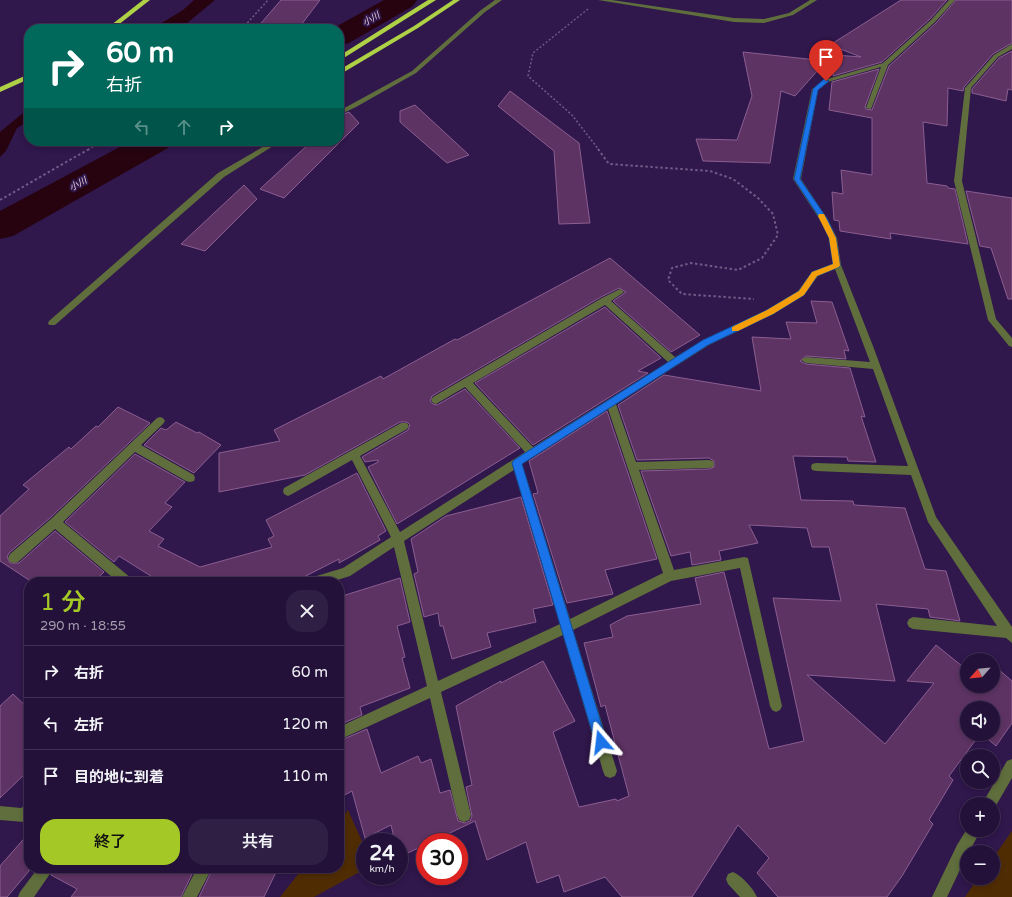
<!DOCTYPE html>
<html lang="ja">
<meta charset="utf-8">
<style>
body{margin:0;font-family:"Varela Round","Noto Sans JP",sans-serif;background:#301f44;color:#f1f3f6;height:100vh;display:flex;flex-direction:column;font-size:15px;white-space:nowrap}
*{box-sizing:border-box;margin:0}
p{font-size:13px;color:#a39dae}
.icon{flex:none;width:22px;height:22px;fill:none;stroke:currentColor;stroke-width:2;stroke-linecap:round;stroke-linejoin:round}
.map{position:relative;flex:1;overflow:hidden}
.sheet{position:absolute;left:24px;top:577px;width:320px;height:296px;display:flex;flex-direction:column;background:#241139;border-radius:16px;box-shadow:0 2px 6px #0003,0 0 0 1px #413153}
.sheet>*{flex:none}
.guide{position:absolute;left:24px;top:24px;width:320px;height:122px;border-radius:16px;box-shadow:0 2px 6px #0003,0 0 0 1px #413153;background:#00695c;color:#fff;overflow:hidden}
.needle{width:26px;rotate:243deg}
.tools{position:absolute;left:960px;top:653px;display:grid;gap:8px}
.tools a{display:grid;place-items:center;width:40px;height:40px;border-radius:50%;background:#241139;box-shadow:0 2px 6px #0003,0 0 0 1px #413153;font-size:20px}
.speed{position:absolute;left:356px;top:833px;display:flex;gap:8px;font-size:20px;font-weight:700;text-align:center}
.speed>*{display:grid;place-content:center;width:52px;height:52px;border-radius:50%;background:#241139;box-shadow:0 2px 6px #0003,0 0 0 1px #413153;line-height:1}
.speed small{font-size:10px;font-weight:400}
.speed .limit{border:6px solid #d22;background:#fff;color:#111}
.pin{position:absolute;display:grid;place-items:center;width:34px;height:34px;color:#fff;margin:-41px -17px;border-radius:50% 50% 50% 0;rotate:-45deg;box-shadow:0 0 4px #0007}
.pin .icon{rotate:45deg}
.me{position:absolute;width:44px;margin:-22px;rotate:343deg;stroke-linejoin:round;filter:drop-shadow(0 0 3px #0008)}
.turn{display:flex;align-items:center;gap:14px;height:84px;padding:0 16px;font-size:18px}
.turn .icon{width:52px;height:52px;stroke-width:2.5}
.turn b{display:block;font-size:28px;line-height:34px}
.lanes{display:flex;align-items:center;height:38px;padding:0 16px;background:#0003;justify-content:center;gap:20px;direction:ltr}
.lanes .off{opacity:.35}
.round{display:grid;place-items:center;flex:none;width:42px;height:42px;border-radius:16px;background:#301f44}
.overview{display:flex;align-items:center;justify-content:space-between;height:68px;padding:0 16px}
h1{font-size:24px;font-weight:600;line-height:30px;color:#a4c825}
.cta{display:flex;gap:8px;margin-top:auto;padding:8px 16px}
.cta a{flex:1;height:46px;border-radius:16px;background:#a4c825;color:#111;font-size:16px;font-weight:600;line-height:46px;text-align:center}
.cta a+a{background:#301f44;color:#f1f3f6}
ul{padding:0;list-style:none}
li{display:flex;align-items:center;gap:12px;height:52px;padding:0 16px;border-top:1px solid #413153}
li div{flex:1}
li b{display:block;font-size:15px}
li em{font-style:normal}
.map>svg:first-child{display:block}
</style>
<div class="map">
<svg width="1012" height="897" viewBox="0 0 1012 897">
<rect width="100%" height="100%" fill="#30174c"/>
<path fill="#502c03" d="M348 810 365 848V869L314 897H280L303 868H339V821Z
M1012 831V897H965L978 878H993V858Z"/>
<path fill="#270310" d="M194 0H215L180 29H152L183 10Z
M29 108V121L17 128 6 151 0 157V132Z"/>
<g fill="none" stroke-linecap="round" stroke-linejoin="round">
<path fill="#270310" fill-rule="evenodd" d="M384 0H417L413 6 349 43 339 46V29H332Z
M131 141H173L168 148 13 236 0 239V211Z"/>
</g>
<path fill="#5d3363" stroke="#8b5e91" d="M281 0H320L298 29H256Z
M901 0H947L930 19 882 62 833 76 835 55 861 57 830 45Z
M956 0H1012V43L993 54 964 87 963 91 948 88 947 126 923 122 927 183 947 186 948 188 955 189 968 244 890 233 891 239 840 231 839 221 834 220 832 192 843 194 841 170 872 175V118L829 110 832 82 879 69 865 107 866 109 872 110 889 66 936 23Z
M1012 51V90L1008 89 1006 101 972 93V89L999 58Z
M743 52 826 61 795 96 781 91 770 163 703 161 696 139 737 140 752 96Z
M510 91 579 143 590 223 559 224 554 151 498 106Z
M415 105 469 155 447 163 400 122V111Z
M349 112 359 123 284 198 260 189 312 141H339V116Z
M244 185 257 199 205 251 181 244Z
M966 191 1012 198V299H1008L991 248 980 246Z
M610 258 700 335 671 352 613 301 626 292 619 288 601 297 432 396 430 401 433 404 437 405 465 389 520 448 397 524 368 467 378 462V460L365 462 362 457 408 430 410 425 407 422H400L305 475 219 492V453L280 441 274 430 381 376 383 379 455 339 457 340 474 331Z
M811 301 832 302 849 351 844 350 846 359 806 356 800 361 806 364 850 368 865 417 861 416 876 462 848 461 847 457 793 456 801 500 853 501 854 505 905 508 925 569 946 571 960 621 930 617 928 609 876 604 895 681 807 675 885 744 934 683 907 681 936 645 967 670V686H993V676L998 669 1012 681V723L996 746 982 734H993V708H967V734H980L949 776 953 780 929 820 933 824 902 876 887 897H778L757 873 769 858 738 825 692 897H622L605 877 564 892 559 875 537 883 526 842 487 860 475 821 431 842H425V845L399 857V842H395L391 825 365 838 352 791 339 798V741L367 729 381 773 418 756 421 763 431 759 440 793 450 790 458 821 465 823 470 821 472 816 466 787 472 785 456 706 501 681V683L543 661 575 721 553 732 579 807 616 799 617 801 629 796 605 705 601 707 584 643 613 637 610 625 627 616 701 604 695 578 724 572 769 749 804 741 773 598 841 601 829 547H812L807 528 749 525 758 543 719 551 721 560 692 565 690 552 671 556 641 471 709 469 714 467V461L709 458 637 460 618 405 664 375 761 391 752 337 791 339 786 322 817 323Z
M605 307 661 358 638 371 648 373 533 445 475 383Z
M118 407 150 423 50 518 9 553 7 557 10 563H19L55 531 104 572 94 582H32L0 561V516L29 489 23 485 69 447 71 449 96 426 98 427Z
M607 411 657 559 605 570 613 594 567 603 533 494 538 493 529 461Z
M176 422 197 433 199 432 221 445 194 473 144 445 161 428 166 430Z
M135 454 185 482 165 503 172 507 149 531 164 539 158 546 200 567 272 547 268 539 274 536 266 520 357 473 386 531 378 536 380 540 339 563V559L294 582H154V578L119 556 114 562 65 522Z
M521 497 553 605 533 609 536 622 487 633 491 647 452 659 443 626H440L438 613 424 617 414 574 418 572 411 539 446 516Z
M400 578 410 622 397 626 405 657 402 658 410 688 360 707 362 715 339 725V597Z
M13 694 29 709V770L0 798V706Z
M29 833V871L7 897H0V866Z
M55 868H195L181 897H71L77 889 51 875Z
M213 868H278L264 897H199Z"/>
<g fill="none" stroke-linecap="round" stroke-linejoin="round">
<path stroke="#6f5c86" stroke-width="1.5" stroke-dasharray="2 2" stroke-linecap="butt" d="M588 9 533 53 528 76 572 115 599 150
M242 29 268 0
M88 150 101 141"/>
<path stroke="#6f5c86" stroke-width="2" stroke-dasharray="2.5 2.5" stroke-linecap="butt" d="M598 149 609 164 710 171 733 179 758 198 773 214 778 235 762 258 738 270 691 263 672 268 668 280 682 294 754 299
M0 200 89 149"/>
<path fill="#5f6e3c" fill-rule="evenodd" d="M495 0H502L485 12 416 73 356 107 339 115V111L412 71 481 10Z
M598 0H612L734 18 764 19 789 13 810 0H817L793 15 764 23 734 22Z
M949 0H955L935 22 888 65 871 109 866 108 881 67 828 82 818 90 801 179 828 220 837 238 841 265 873 346 936 517 1012 627V643L1006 638 913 629 909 627 907 623 909 619 913 617 997 626 928 522 911 475 816 471 812 470 811 467 812 464 816 463 908 466 873 369 806 363 801 360 806 357 870 362 835 269 818 276 804 295 773 314 709 345 616 404 636 462 709 460 713 461 714 464 713 467 709 468 639 470 674 570 744 557 748 558 782 706 780 710 776 712 772 710 770 706 740 568 671 581 573 630 617 771 615 776 610 778 605 776 603 771 563 635 441 692 471 815 469 820 464 822 459 820 457 815 430 698 339 740V727L427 686 394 547 350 576 331 582H308L310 578 343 568 391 537 352 460 292 494 288 496 284 494 283 491 284 488 401 423H407L409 426 407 429 360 456 400 532 525 452 465 387 436 404 433 403 431 400 433 397 602 298 620 289 624 292 611 301 675 357 703 341 767 310 798 291 812 272 833 264 829 238 820 220 793 179 812 89 824 80 883 63 931 20ZM605 305 668 362 533 447 473 383ZM608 409 663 573 570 619 522 464ZM514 470 560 624 438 681 404 541Z
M1012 44V49L998 57 971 88 962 181 996 319 1012 338V347L1009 346 988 320 954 181 965 88 994 55Z
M273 141H281L224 177 55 325H49L48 323 49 321 218 173Z
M160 417 163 418 165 421 163 424 141 445 194 475 195 478 194 481 190 482 186 481 135 452 63 522 131 578 133 582H118L55 529 18 562 14 563 10 562 8 558 10 554 51 519 157 418Z
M1012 759V778L994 809 993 804H982L1007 761Z
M29 803V820L24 822 0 820V806L21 808Z
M967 829V830H981L969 852H967V855L947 897H932L957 845Z
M38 868H54L34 897H18L20 892Z
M197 868H212L197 897H182Z
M733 872C742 876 753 888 757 897H740L728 884 726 879 728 874Z"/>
<path fill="#aed146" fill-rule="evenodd" d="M143 0H150L113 29H106Z
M428 0H436L339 61V56Z
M453 0H460L418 28 339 75V70L414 26Z
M29 74V79L0 92V87Z"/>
</g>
<path fill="#1a73e8" stroke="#114b97" d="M824 79 829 81 818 90 800 179 828 220 836 238 840 265 839 267 817 276 804 295 773 314 708 345 522 464 607 742 605 746 601 748 597 746 595 742 512 463 514 460 703 340 767 310 799 291 812 272 833 264 829 238 821 220 794 179 813 89Z"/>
<path fill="#f59e0b" d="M819 214H824L836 238 840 265 839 267 817 276 804 295 773 314 738 331H732V327L767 310 799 291 812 272 833 264 829 238 818 216Z"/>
<g text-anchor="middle" stroke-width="4" stroke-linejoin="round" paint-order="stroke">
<g font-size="9" font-style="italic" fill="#f0d8de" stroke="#30174c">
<text transform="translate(371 19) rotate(-30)" y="3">小川</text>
<text transform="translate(78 184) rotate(-29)" y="3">小川</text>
</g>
</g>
</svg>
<div class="tools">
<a><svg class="needle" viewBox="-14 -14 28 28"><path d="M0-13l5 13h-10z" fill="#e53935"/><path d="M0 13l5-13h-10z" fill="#a39dae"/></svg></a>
<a><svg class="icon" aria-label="sound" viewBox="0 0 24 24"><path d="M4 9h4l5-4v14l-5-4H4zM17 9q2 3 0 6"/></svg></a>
<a><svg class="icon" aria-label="search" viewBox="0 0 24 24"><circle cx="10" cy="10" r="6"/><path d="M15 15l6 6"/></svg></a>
<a>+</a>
<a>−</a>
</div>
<div class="speed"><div>24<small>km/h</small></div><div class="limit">30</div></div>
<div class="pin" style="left:826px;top:81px;background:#d93025"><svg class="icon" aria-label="arrive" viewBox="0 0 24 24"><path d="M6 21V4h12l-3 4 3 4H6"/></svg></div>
<svg class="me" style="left:601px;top:742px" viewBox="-20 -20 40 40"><path d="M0-17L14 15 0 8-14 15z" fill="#1a73e8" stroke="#fff" stroke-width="4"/></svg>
<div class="guide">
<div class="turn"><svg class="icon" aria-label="right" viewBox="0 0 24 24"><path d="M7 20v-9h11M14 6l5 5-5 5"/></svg><div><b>60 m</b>右折</div></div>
<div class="lanes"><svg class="icon off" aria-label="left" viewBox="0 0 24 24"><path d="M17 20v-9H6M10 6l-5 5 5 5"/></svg><svg class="icon off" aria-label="ahead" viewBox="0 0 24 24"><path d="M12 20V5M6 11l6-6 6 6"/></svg><svg class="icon" aria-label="right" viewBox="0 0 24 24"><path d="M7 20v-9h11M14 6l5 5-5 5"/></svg></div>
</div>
<section class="sheet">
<div class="overview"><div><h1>1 分</h1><p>290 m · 18:55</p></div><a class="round"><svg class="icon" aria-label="close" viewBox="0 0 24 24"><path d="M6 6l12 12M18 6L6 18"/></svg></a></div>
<ul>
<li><svg class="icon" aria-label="right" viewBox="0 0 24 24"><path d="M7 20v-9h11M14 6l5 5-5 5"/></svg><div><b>右折</b></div><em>60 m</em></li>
<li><svg class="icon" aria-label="left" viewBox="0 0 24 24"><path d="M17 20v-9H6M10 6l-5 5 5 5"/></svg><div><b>左折</b></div><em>120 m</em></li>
<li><svg class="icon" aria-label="arrive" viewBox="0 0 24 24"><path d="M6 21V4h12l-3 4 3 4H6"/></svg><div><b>目的地に到着</b></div><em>110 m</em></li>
</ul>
<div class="cta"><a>終了</a><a>共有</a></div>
</section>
</div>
